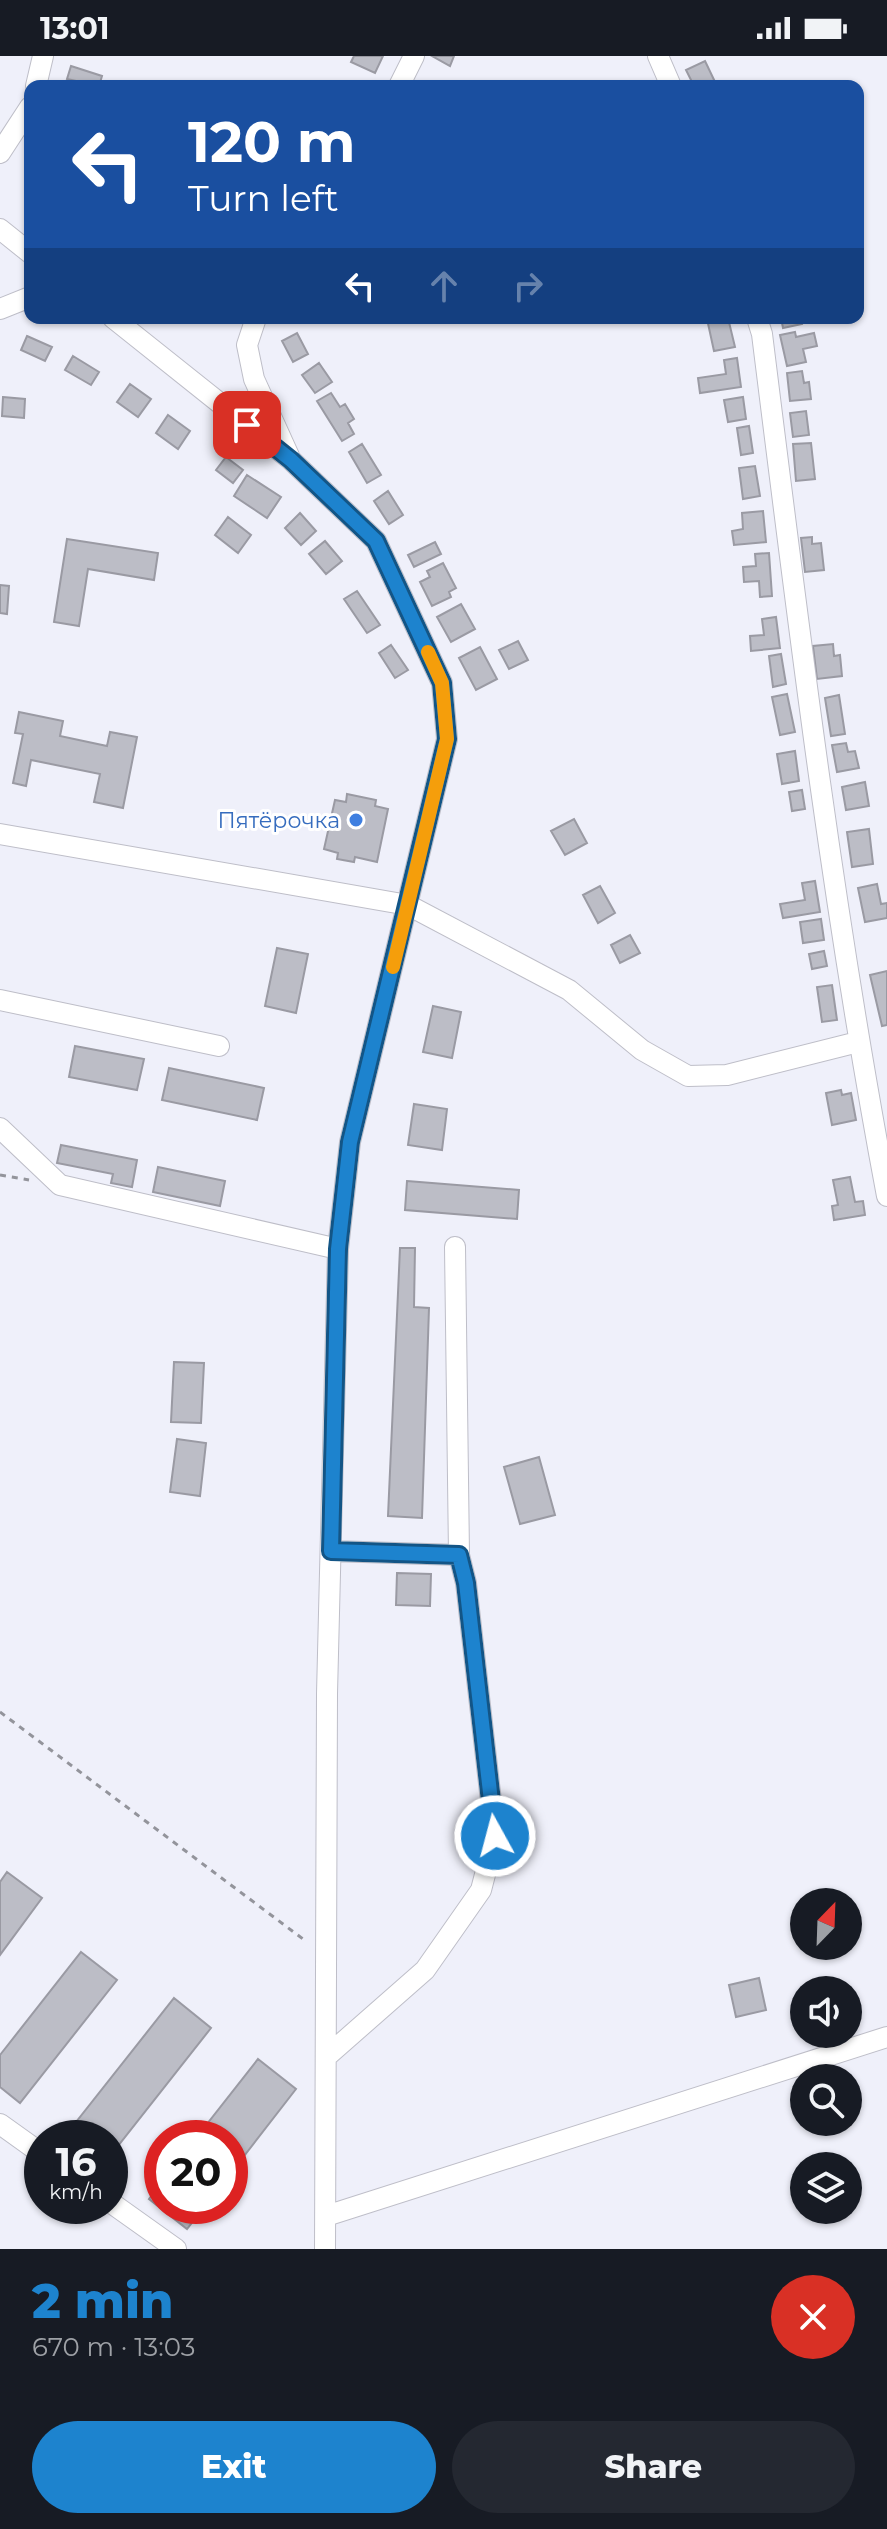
<!DOCTYPE html>
<meta charset="utf-8">
<style>
body{margin:0;font-family:Montserrat,sans-serif;background:#242831;color:#f1f3f6;height:100vh;display:flex;flex-direction:column;font-size:30px;white-space:nowrap}
*{box-sizing:border-box;margin:0}
p{font-size:26px;color:#9ea1a6}
.icon{flex:none;width:44px;height:44px;fill:none;stroke:currentColor;stroke-width:2;stroke-linecap:round;stroke-linejoin:round}
.map{position:relative;height:2193px;overflow:hidden}
.details{display:flex;flex-direction:column;background:#171b24;flex:1}
.details>*{flex:none}
.guide{position:absolute;left:24px;top:24px;width:840px;height:244px;border-radius:16px;box-shadow:0 2px 6px #0004;background:#1a4fa0;color:#fff;overflow:hidden}
.needle{width:52px;rotate:23deg}
.fabs{position:absolute;left:790px;top:1832px;display:grid;gap:16px}
.fabs a{display:grid;place-items:center;width:72px;height:72px;border-radius:50%;background:#171b24;box-shadow:0 2px 6px #0004;font-size:40px}
.speed{position:absolute;left:24px;top:2064px;display:flex;gap:16px;font-size:40px;font-weight:700;text-align:center}
.speed>*{display:grid;place-content:center;width:104px;height:104px;border-radius:50%;background:#171b24;box-shadow:0 2px 6px #0004;line-height:1}
.speed small{font-size:20px;font-weight:400}
.speed .limit{border:12px solid #d22;background:#fff;color:#111}
.pin{position:absolute;display:grid;place-items:center;width:68px;height:68px;color:#fff;margin:-34px;border-radius:16px;box-shadow:0 4px 12px #0006}
.me{position:absolute;width:88px;margin:-44px;rotate:353deg;stroke-linejoin:round;filter:drop-shadow(0 0 6px #0008)}
.turn{display:flex;align-items:center;gap:28px;height:168px;padding:0 32px;font-size:36px}
.turn .icon{width:104px;height:104px;stroke-width:2.5}
.turn b{display:block;font-size:56px;line-height:68px}
.lanes{display:flex;align-items:center;height:76px;padding:0 32px;background:#0003;justify-content:center;gap:40px;direction:ltr}
.lanes .off{opacity:.35}
.round{display:grid;place-items:center;flex:none;width:84px;height:84px;border-radius:42px;background:#242831}
.summary{display:flex;align-items:center;justify-content:space-between;height:136px;padding:0 32px}
h1{font-size:48px;font-weight:800;line-height:60px;color:#1d83ce}
.cta{display:flex;gap:16px;margin-top:auto;padding:16px 32px}
.cta a{flex:1;height:92px;border-radius:48px;background:#1d83ce;color:#fff;font-size:32px;font-weight:800;line-height:92px;text-align:center}
.cta a+a{background:#242831;color:#f1f3f6}
.status{display:flex;justify-content:space-between;align-items:center;height:56px;padding:0 40px;background:#171b24;direction:ltr}
.status svg{height:22px;fill:currentColor}
.map>svg:first-child{display:block}
</style>
<div class="status"><b>13:01</b><svg viewBox="0 0 49 12"><path d="M0 12V9h3v3zM5 12V6h3v6zM10 12V3h3v9zM15 12V0h3v12zM26 1h20v11H26zM47 4h2v5h-2z"/></svg></div>
<div class="map">
<svg width="887" height="2193" viewBox="0 0 887 2193">
<rect width="100%" height="100%" fill="#eff0fa"/>
<path fill="#bcbdc6" stroke="#9a9aa3" stroke-width="2" d="M354 0H383L375 17 351 6Z
M432 0H454L450 10Z
M705 5 716 28 694 30 686 14Z
M71 10 102 20 99 30 67 23Z
M728 262 735 291 714 295 707 263Z
M781 262H801L802 268 783 272Z
M795 276 796 281 814 277 817 290 803 293 806 306 787 310 780 279Z
M297 277 308 298 293 306 282 285Z
M27 280 52 291 45 305 21 294Z
M73 300 99 316 91 329 65 314Z
M737 302 741 331 700 337 698 322 726 318 724 304Z
M319 307 332 326 315 337 302 319Z
M802 315 804 327 809 326 811 343 790 345 787 317Z
M130 328 151 343 138 361 117 346Z
M331 337 340 351 345 348 354 363 348 367 354 378 342 385 317 345Z
M3 341 25 343 24 362 2 360Z
M743 341 746 363 728 366 724 344Z
M806 355 809 379 793 381 790 357Z
M168 359 190 375 178 393 156 377Z
M749 370 753 397 741 399 737 372Z
M811 387 815 423 796 425 793 388Z
M362 388 381 419 367 427 349 396Z
M226 401 243 414 233 427 216 414Z
M755 410 760 440 743 443 739 412Z
M247 419 281 441 267 462 234 440Z
M388 435 403 459 389 468 374 445Z
M763 455 766 486 734 489 732 475 743 473 742 457Z
M300 457 316 475 301 489 285 472Z
M228 461 251 479 238 497 215 479Z
M812 481V488L821 487 824 514 805 516 801 482Z
M67 483 158 497 154 524 88 513 79 570 54 566Z
M325 485 342 505 326 518 309 498Z
M435 486 441 498 414 511 408 499Z
M769 497 772 540 760 541 759 525 744 526 743 511 756 510 755 498Z
M443 507 456 532 449 536 451 541 432 550 420 526 430 521 427 515Z
M0 529 9 530 7 558 0 557Z
M357 535 380 569 367 577 344 543Z
M461 548 475 573 451 586 437 561Z
M776 561 780 592 751 595 750 580 764 579 762 563Z
M518 585 528 604 509 613 499 594Z
M833 588 834 600 840 599 842 620 817 623 813 590Z
M391 589 408 614 395 622 379 597Z
M480 591 497 623 476 634 459 602Z
M781 598 786 628 773 631 769 600Z
M787 638 795 676 780 679 772 641Z
M839 639 845 678 831 680 825 642Z
M19 656 63 665 60 680 107 690 110 676 137 681 123 752 94 746 100 718 31 704 26 730 13 727 23 678 15 677Z
M846 687 848 696 855 695 859 712 837 716 832 689Z
M795 695 799 725 782 728 777 698Z
M865 726 869 750 846 754 842 731Z
M802 734 805 753 792 755 789 736Z
M347 738 376 744 375 750 388 753 377 806 355 801 354 806 337 803 338 797 324 793 335 744 346 746Z
M574 763 587 787 565 799 551 775Z
M869 773 873 808 852 811 847 776Z
M815 825 820 856 783 862 780 848 805 844 802 827Z
M877 828 881 848 887 847V862L865 866 858 832Z
M600 830 615 857 598 867 583 839Z
M821 863 824 884 803 887 800 866Z
M630 879 640 897 620 907 611 889Z
M277 892 308 898 296 957 265 950Z
M824 895 827 910 812 913 809 898Z
M887 915V969L882 970 870 919Z
M832 929 837 964 822 966 817 931Z
M433 950 461 956 452 1002 423 996Z
M75 990 144 1003 137 1034 69 1021Z
M169 1012 264 1032 257 1064 162 1044Z
M841 1034 842 1039 851 1037 856 1064 832 1069 826 1037Z
M414 1048 447 1053 442 1094 408 1089Z
M61 1089 137 1104 132 1131 111 1127 113 1118 57 1107Z
M158 1111 225 1125 220 1150 153 1136Z
M850 1121 855 1146 863 1145 865 1159 834 1164 832 1150 838 1149 833 1124Z
M407 1125 519 1134 517 1163 405 1154Z
M400 1192H415L414 1251 429 1252 422 1462 388 1460Z
M174 1306 204 1307 201 1367 171 1366Z
M177 1383 206 1387 200 1440 170 1436Z
M539 1401 555 1459 520 1468 504 1411Z
M397 1517 431 1518 430 1550 396 1549Z
M7 1816 42 1842 0 1899V1826Z
M81 1896 117 1924 20 2047 0 2031V1999Z
M759 1922 766 1954 736 1961 729 1929Z
M174 1942 211 1972 110 2100V2082H68L65 2080Z
M258 2003 296 2033 230 2118V2082H196Z
M162 2126V2150H205L187 2173 149 2143Z"/>
<g fill="none" stroke-linecap="round" stroke-linejoin="round">
<defs>
<path id="minor" d="M658 0 671 30
M36 30 43 0
M399 30 414 0
M0 97 30 51
M0 173 30 197
M0 253 30 241
M113 262 291 404 376 485 442 627 447 683 350 1086 338 1193 327 1638 325 2193
M256 262 247 289 254 323 289 400
M757 262 762 278C798 567 833 854 887 1140
M0 778 408 849 569 934 642 994 688 1020 727 1019 858 986
M0 944 219 990
M0 1072 60 1129 338 1193
M455 1191 459 1499
M326 2001 425 1914 481 1834 495 1780 466 1527 459 1499 331 1495
M0 2068 42 2098
M110 2146 176 2193
M326 2160 887 1981"/>
</defs>
<use href="#minor" stroke="#bebec8" stroke-width="22"/>
<path stroke="#93949b" stroke-width="3" stroke-dasharray="6 6" stroke-linecap="butt" d="M0 1119 29 1124
M0 1656 307 1886"/>
<use href="#minor" stroke="#fff" stroke-width="20"/>
</g>
<g fill="none" stroke-linecap="round" stroke-linejoin="round">
<defs>
<path id="route" d="M247 369 291 404 376 485 442 627 447 683 350 1086 338 1193 331 1495 459 1499 466 1527 495 1780"/>
</defs>
<use href="#route" stroke="#135586" stroke-width="20"/>
<use href="#route" stroke="#1d83ce" stroke-width="14"/>
<path stroke="#f59e0b" stroke-width="14" d="M393 911 447 683 442 627 428 596"/>
</g>
<circle fill="#3f7fe0" stroke="#fff" stroke-width="3" cx="356" cy="764" r="8"/>
<g text-anchor="middle" stroke-width="6" stroke-linejoin="round" paint-order="stroke">
<g font-size="22" fill="#366cbe" stroke="#fff" text-anchor="end">
<text x="340" y="772">Пятёрочка</text>
</g>
</g>
</svg>
<div class="fabs">
<a><svg class="needle" viewBox="-14 -14 28 28"><path d="M0-13l5 13h-10z" fill="#e53935"/><path d="M0 13l5-13h-10z" fill="#9ea1a6"/></svg></a>
<a><svg class="icon" aria-label="sound" viewBox="0 0 24 24"><path d="M4 9h4l5-4v14l-5-4H4zM17 9q2 3 0 6"/></svg></a>
<a><svg class="icon" aria-label="search" viewBox="0 0 24 24"><circle cx="10" cy="10" r="6"/><path d="M15 15l6 6"/></svg></a>
<a><svg class="icon" aria-label="layers" viewBox="0 0 24 24"><path d="M12 4l9 5-9 5-9-5zM3 14l9 5 9-5"/></svg></a>
</div>
<div class="speed"><div>16<small>km/h</small></div><div class="limit">20</div></div>
<div class="pin" style="left:247px;top:369px;background:#d93025"><svg class="icon" aria-label="arrive" viewBox="0 0 24 24"><path d="M6 21V4h12l-3 4 3 4H6"/></svg></div>
<svg class="me" style="left:495px;top:1780px" viewBox="-20 -20 40 40"><circle r="17" fill="#1d83ce" stroke="#fff" stroke-width="3"/><path d="M0-11L8 9 0 5-8 9z" fill="#fff"/></svg>
<div class="guide">
<div class="turn"><svg class="icon" aria-label="left" viewBox="0 0 24 24"><path d="M17 20v-9H6M10 6l-5 5 5 5"/></svg><div><b>120 m</b>Turn left</div></div>
<div class="lanes"><svg class="icon" aria-label="left" viewBox="0 0 24 24"><path d="M17 20v-9H6M10 6l-5 5 5 5"/></svg><svg class="icon off" aria-label="ahead" viewBox="0 0 24 24"><path d="M12 20V5M6 11l6-6 6 6"/></svg><svg class="icon off" aria-label="right" viewBox="0 0 24 24"><path d="M7 20v-9h11M14 6l5 5-5 5"/></svg></div>
</div>
</div>
<section class="details">
<div class="summary"><div><h1>2 min</h1><p>670 m · 13:03</p></div><a class="round" style="background:#d93025;color:#fff"><svg class="icon" aria-label="close" viewBox="0 0 24 24"><path d="M6 6l12 12M18 6L6 18"/></svg></a></div>
<div class="cta"><a>Exit</a><a>Share</a></div>
</section>
